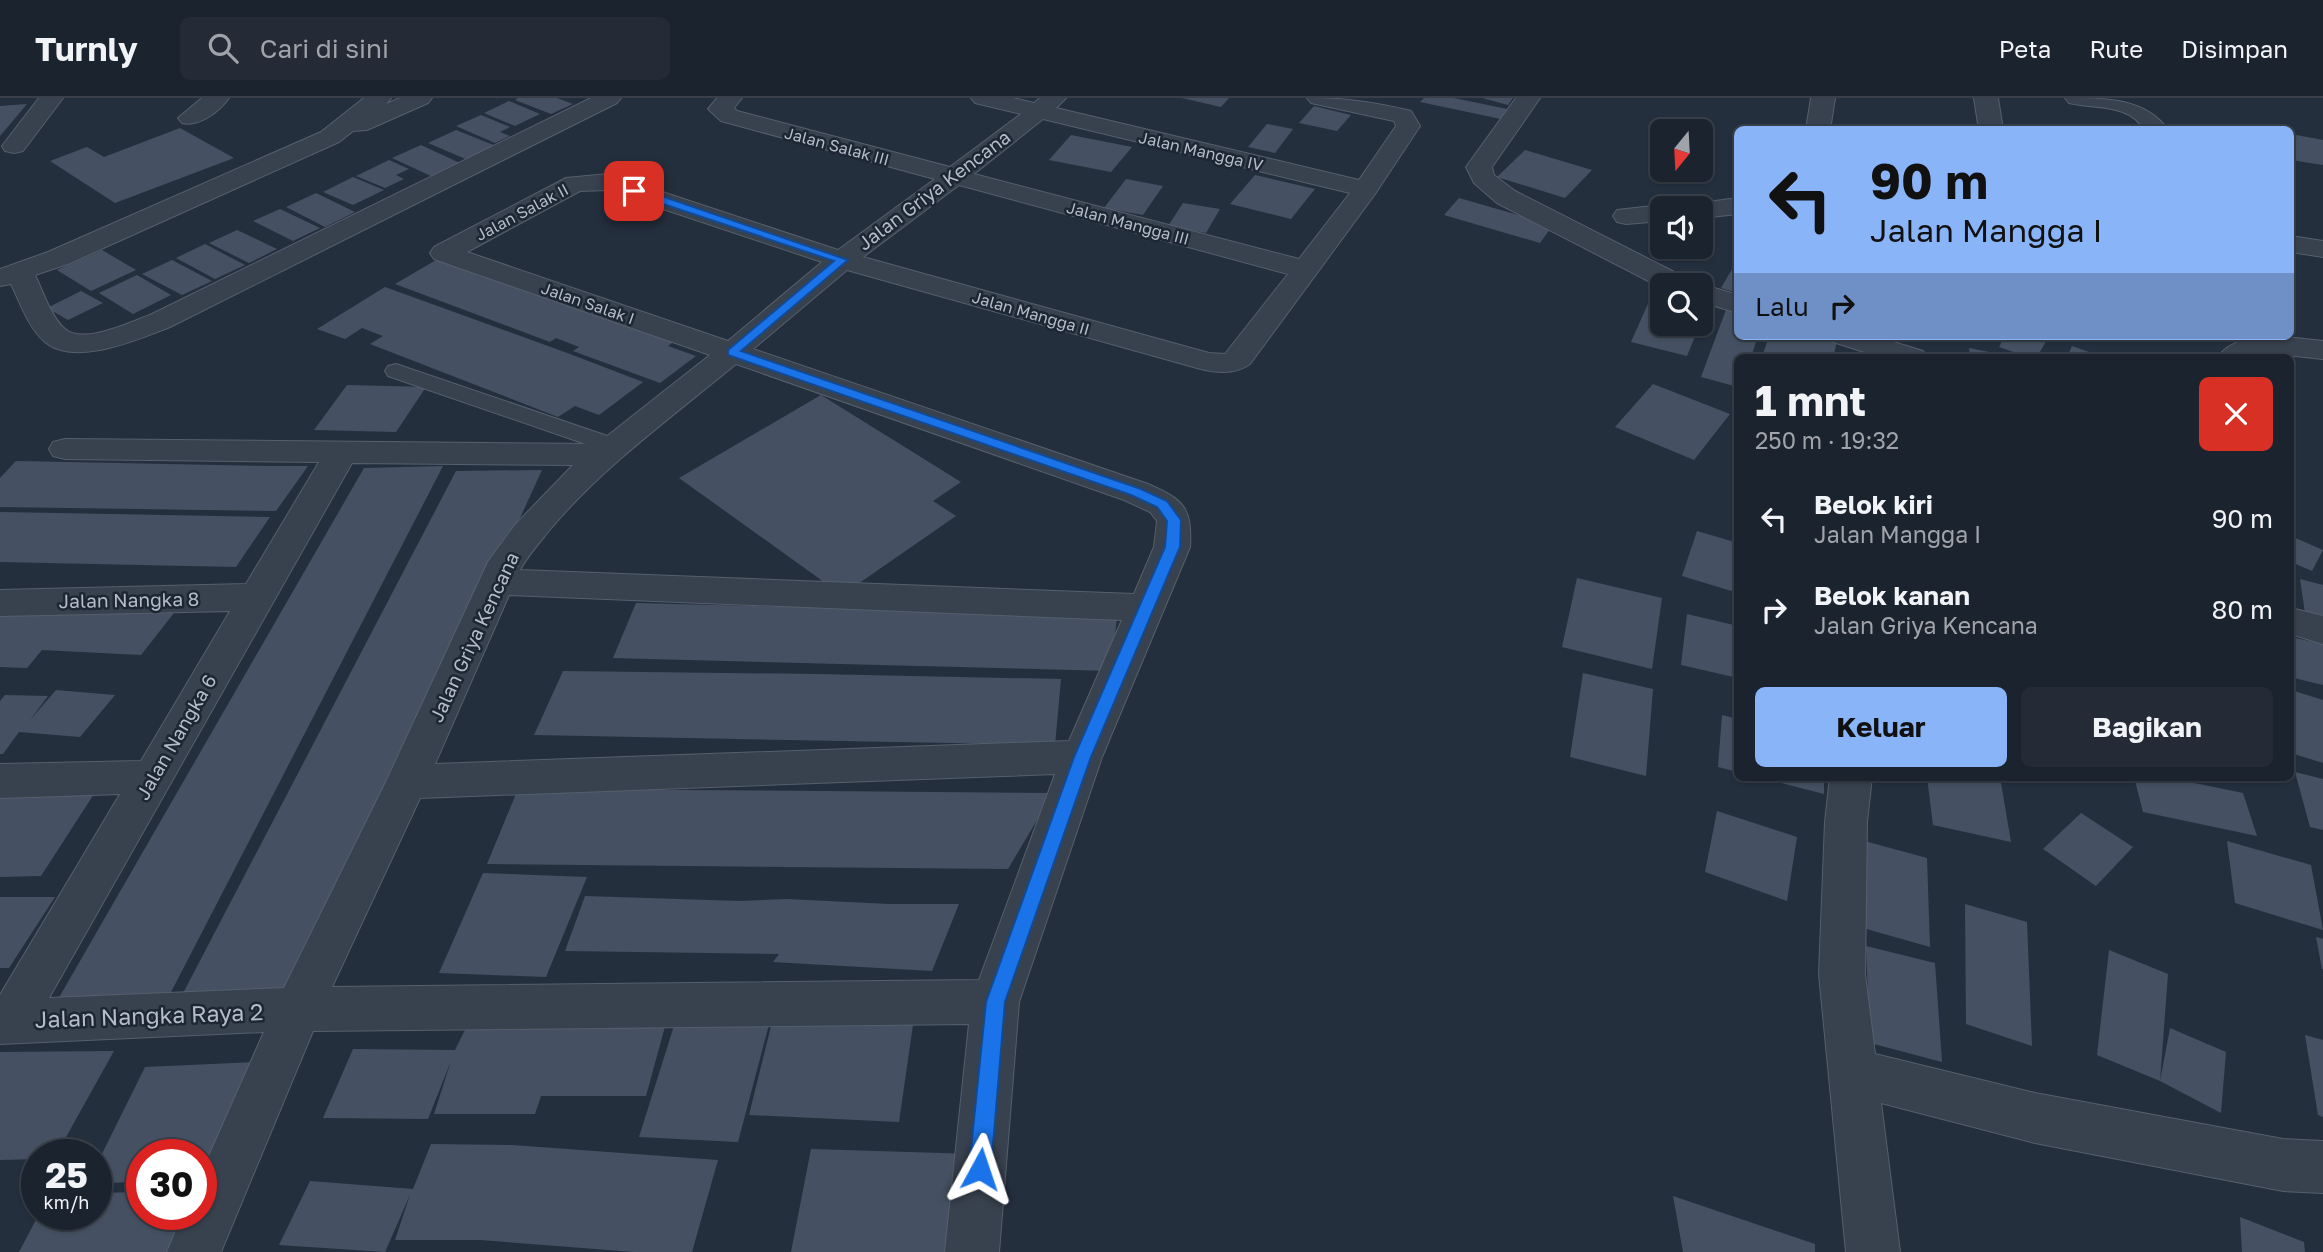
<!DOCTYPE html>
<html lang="id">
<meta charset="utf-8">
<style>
body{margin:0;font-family:"Golos Text",sans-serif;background:#242b36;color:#f1f3f6;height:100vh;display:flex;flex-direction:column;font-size:26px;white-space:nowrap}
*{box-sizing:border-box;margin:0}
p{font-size:23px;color:#a0a4aa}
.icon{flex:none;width:38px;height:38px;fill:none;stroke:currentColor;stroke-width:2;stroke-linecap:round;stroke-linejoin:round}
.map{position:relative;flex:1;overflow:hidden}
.panel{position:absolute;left:1734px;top:256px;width:560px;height:427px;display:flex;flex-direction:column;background:#1b232e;border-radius:10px;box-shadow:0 2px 5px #0004,0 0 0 2px #39404a}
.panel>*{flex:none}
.hud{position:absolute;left:1734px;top:28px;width:560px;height:214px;border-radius:10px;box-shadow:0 2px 5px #0004,0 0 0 2px #39404a;background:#8ab4f8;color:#111;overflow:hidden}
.needle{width:46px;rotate:198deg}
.controls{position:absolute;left:1650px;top:21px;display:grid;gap:14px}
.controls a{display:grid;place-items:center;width:63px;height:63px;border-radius:10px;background:#1b232e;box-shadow:0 2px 5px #0004,0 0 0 2px #39404a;font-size:35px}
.speed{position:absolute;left:21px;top:1041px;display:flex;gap:14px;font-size:35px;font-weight:700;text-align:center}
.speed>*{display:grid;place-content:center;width:91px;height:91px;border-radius:50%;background:#1b232e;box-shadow:0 2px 5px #0004,0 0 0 2px #39404a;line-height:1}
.speed small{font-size:18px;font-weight:400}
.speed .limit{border:10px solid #d22;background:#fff;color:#111}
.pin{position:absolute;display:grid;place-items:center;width:60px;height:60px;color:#fff;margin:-30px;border-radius:14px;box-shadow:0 4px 10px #0006}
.me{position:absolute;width:77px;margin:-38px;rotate:5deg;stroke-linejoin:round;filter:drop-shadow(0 0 5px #0008)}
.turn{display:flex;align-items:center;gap:24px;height:147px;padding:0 21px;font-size:32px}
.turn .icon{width:91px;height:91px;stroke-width:2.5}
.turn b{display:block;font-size:49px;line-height:60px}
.then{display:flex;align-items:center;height:66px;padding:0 21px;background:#0003;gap:14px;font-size:26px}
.round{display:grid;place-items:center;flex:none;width:74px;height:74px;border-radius:10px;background:#242b36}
.overview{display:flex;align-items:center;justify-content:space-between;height:119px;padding:0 21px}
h1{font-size:42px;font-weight:700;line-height:52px}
.primary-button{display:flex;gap:14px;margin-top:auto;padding:14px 21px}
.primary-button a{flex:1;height:80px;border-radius:10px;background:#8ab4f8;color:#111;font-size:28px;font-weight:700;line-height:80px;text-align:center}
.primary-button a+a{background:#242b36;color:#f1f3f6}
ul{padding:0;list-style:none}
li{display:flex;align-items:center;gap:21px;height:91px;padding:0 21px}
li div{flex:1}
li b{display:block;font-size:26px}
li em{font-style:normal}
header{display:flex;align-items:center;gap:42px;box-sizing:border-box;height:98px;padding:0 35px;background:#1b232e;border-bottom:2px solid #39404a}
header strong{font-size:33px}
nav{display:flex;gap:38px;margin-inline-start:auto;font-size:24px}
.search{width:490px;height:63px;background:#242b36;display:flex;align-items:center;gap:18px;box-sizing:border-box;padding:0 24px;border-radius:10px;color:#a0a4aa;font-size:26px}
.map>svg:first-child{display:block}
</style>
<header>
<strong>Turnly</strong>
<div class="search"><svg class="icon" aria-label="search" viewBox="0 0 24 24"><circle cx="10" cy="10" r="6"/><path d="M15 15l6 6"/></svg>Cari di sini</div>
<nav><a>Peta</a><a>Rute</a><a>Disimpan</a></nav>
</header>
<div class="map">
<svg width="2323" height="1154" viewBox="0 0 2323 1154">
<rect width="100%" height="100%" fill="#242f3e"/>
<path fill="#455162" d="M518 0H557L573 6 551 16 515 2Z
M1182 0H1229L1221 9Z
M1424 0H1454L1507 11 1501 21 1420 4Z
M1482 0H1513L1508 7Z
M509 3 540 16 515 28 484 15Z
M27 6 0 38V8Z
M1314 8 1351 17 1337 33 1299 25Z
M481 17 510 29 500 34 510 38 495 45 456 28Z
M1267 26 1293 31 1275 55 1248 49Z
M180 30 234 60 115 105 50 63 87 49 104 59Z
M456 32 496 48 468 62 428 45Z
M2291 36 2323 42V67L2291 62Z
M1071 37 1132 49 1111 74 1049 62Z
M421 47 462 66 433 79 392 60Z
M1525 52 1592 72 1565 100 1497 79Z
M389 62 409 71 396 77 404 81 385 90 356 78Z
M1255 77 1315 91 1291 121 1230 106Z
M353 79 384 92 353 107 323 94Z
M1126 81 1163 88 1143 117 1104 110Z
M316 95 355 114 325 129 286 109Z
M1459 100 1553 127 1540 145 1444 117Z
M1183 105 1220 111 1206 135 1168 128Z
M280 111 320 130 293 143 253 123Z
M237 132 277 151 249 165 209 145Z
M205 146 245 167 215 181 176 160Z
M102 152 136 172 91 193 57 172Z
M443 158 463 165 457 169 480 178 485 174 597 211 591 216 614 224 620 220 676 242 668 248 696 258 660 285 573 253 579 249 556 240 550 244 395 186Z
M1738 161V195L1721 190Z
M172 162 212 183 182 197 142 176Z
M137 177 171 197 133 216 99 195Z
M385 189 570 256 643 284 599 317 575 308 558 319 370 246 383 238 362 230 345 241 317 231Z
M1654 192 1662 194V226H1700L1687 258 1631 244Z
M81 193 103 205 68 222 47 210Z
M1727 209 1738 212V238H1758L1751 259H1738V289L1701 279Z
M1769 238H1830L1838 240 1833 259H1762Z
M2005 238H2049L2037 259H2028L1999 249Z
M2072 248 2103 259H2067Z
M1969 250 2010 258V259H1970Z
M1653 286 1730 316 1694 362 1615 329Z
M347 287 426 289 396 334 314 332Z
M821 297 961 384 933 403 956 418 842 497 679 380Z
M16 363 270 368H308L276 413 0 409V380Z
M443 368 168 900 57 903 364 370Z
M542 372 300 900 180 901 456 373Z
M0 414 58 415 270 419 236 469 0 464Z
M1697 433 1738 445V495L1682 478Z
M2291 438 2323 452 2312 473 2291 464Z
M1577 480 1662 500 1652 571 1562 549Z
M2300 481 2323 487V519L2305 515Z
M636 505 1117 517 1112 573 613 560Z
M77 510 174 515 141 557 42 552 27 570 0 569V514Z
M1687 516 1738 528V580L1681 567Z
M2291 539 2323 546V587L2294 580 2291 571Z
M563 573 815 576 1061 581 1055 647 534 637Z
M1583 575 1653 591 1646 678 1570 659Z
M56 592 115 597 80 639 19 634 3 656H0V603L5 597 48 598 30 622Z
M2291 592 2323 602V665L2291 655Z
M1722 617 1738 621V674L1718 669Z
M2295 674 2323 681V732L2310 729Z
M1762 679H1824V696L1761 680Z
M1927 679H2000L2011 744 1933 727Z
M2134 679H2165L2243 695 2257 738 2143 714Z
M518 691 822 693 1053 695 1008 771 487 766Z
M94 696 41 778 0 779V697Z
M1717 713 1797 739 1787 803 1705 774Z
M2081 715 2133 749 2096 788 2043 751Z
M1857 741 1927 760 1930 849 1856 828Z
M2227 743 2311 767 2323 832 2235 805Z
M483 775 587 779 546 879 439 875Z
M585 798 740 803 787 801 889 806H959L932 873 773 864 779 856 565 853Z
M0 799H55L9 870H0Z
M1965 806 2027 824 2032 948 1966 926Z
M2316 839 2323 841V871H2322Z
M1866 848 1935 865 1942 964 1870 945Z
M2109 852 2168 876 2160 983 2170 930 2226 954 2221 1015 2160 983 2097 957Z
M669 914 646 998H541L535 1016H434L451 963 428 1021 323 1020 353 951 455 952 467 928Z
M678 915 771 919 738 1044 639 1039Z
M773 920H914L899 1024 749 1017Z
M2305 937 2323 942V1019L2318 1017Z
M114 953 56 1057H37V1061L0 1062V954Z
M257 964 201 1081V1057H142V1083L96 1086V1068L145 969Z
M431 1046 512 1047 718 1062 692 1154H634L480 1142H395L410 1097 385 1154 279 1147 310 1083 413 1091Z
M811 1051 974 1056 963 1154H791Z
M142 1094V1116H195L177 1154H19L39 1116H96V1095Z
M1673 1098 1815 1146V1154H1683Z
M2240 1119 2304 1144 2305 1154H2242Z"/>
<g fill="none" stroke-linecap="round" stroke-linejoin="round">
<defs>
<path id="lane" d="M396 266 622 343 626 348 622 353 614 356 606 353 388 278 385 273 388 268Z"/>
<path id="street" d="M39 0H63L23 53 14 55 5 53 2 48Z
M202 0H229C219 14 199 29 182 25L178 20Z
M364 0H391L386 6 400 0H432L428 5 367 32 353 33 339 44 68 166 35 177C43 193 51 219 65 231 83 247 130 224 150 217L591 0H621L617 5 170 229C139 241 73 270 44 243 28 229 20 204 11 186L0 188V171L48 154 321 34Z
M717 0H742L734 10 737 13 950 69 1021 16 975 5 971 0H1013L1034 5 1040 0H1066L1056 10 1359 82 1396 28 1394 23 1311 5 1307 0C1346 0 1374 4 1411 13L1420 28 1375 96 1250 266C1235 277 1215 275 1197 270L847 172 753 251 1148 386C1184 402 1192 409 1190 449L1102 659 1019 904 999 1154H945L969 926 313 933 221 1154H167L183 1116H201V1076L264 934 0 946V897L120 696 0 700V666L141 663 230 513 0 518V492L246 486 319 364 65 361 53 358 49 351 53 344 65 341 597 346 710 257 434 161 430 155 434 149 566 80 608 76 838 152 935 81 721 23 708 11ZM1043 21 1350 95 1299 161 974 76ZM959 87 1288 176 1225 256 1209 255 863 159ZM606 92 822 164 728 243 467 154 580 93ZM736 266 1124 402 1150 414 1157 423 1154 449 1134 496 520 472C528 457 541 443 552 429 605 367 673 318 736 266ZM352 365 573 367 515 427 488 464 386 684 284 890 49 900ZM509 497 1122 522 1069 643 435 666ZM1055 676 979 882 332 889 420 700Z
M1516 0H1540L1492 69 1494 77 1515 93 1688 181 1692 187H1662V190L1497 105 1474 85 1466 69Z
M1811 0H1835L1830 32H1806Z
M1974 0H1998L2003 32H1979Z
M2065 0C2105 0 2146 0 2168 32H2144C2130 5 2093 11 2069 5Z
M1738 100V116L1701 120V110H1689L1692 106Z
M1662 107 1672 110H1662V123L1626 126 1617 124 1613 118 1617 112Z
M2291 138 2323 143V159L2291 154Z
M1701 186 1738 197V215L1701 204V187H1698Z
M1828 238H1874L1923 253 1927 259H1880L1833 244Z
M2278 238 2323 243V261L2276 256 2218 259C2230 241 2258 238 2278 238Z
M2291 510 2323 518V546L2291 536Z
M1830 679H1872L1867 724 1865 876 1875 956 2035 995 2283 1041 2323 1043V1095L2283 1093 2035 1045 1881 1005 1900 1154H1846L1819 876 1825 724Z"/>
</defs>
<use href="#lane" stroke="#565f6c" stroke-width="2"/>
<use href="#street" stroke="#565f6c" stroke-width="2"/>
<use href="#lane" fill="#38414e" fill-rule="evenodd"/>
<use href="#street" fill="#38414e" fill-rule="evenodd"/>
</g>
<path fill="#1a73e8" stroke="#114b97" stroke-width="2" d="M630 90H638L848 162 741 253 1141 391 1167 403 1181 422 1180 449 1091 659 1005 904 991 1071 988 1078 980 1081 972 1078 969 1071 986 904 1074 659 1165 449 1167 423 1157 409 1131 397 728 257V252L834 163 630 95Z"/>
<g text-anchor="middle" stroke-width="5" stroke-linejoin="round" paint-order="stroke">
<g font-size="16" fill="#b4bcc9" stroke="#1d2633">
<text transform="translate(837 48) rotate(15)" y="6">Jalan Salak III</text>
<text transform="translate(1201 53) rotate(13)" y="6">Jalan Mangga IV</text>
<text transform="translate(522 114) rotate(-28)" y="6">Jalan Salak II</text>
<text transform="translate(1128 125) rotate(15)" y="6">Jalan Mangga III</text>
<text transform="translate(588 205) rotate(19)" y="6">Jalan Salak I</text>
<text transform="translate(1031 215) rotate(16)" y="6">Jalan Mangga II</text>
</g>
<g font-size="19" fill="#b4bcc9" stroke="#1d2633">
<text transform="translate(934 92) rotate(-37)" y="7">Jalan Griya Kencana</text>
<text transform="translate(129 502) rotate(-1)" y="7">Jalan Nangka 8</text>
<text transform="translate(474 539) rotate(-65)" y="7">Jalan Griya Kencana</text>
<text transform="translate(176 639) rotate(-60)" y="7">Jalan Nangka 6</text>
</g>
<g font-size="23" fill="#b4bcc9" stroke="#1d2633">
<text transform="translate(149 918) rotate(-2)" y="8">Jalan Nangka Raya 2</text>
</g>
</g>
</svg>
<div class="controls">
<a><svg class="needle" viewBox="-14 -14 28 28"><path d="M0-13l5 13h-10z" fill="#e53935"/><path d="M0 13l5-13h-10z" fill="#a0a4aa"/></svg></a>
<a><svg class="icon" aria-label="sound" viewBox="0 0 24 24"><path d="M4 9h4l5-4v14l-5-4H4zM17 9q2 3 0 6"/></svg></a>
<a><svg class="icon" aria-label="search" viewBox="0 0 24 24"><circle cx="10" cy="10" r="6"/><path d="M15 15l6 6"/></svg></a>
</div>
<div class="speed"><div>25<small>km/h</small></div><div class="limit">30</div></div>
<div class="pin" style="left:634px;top:93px;background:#d93025"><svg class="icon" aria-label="arrive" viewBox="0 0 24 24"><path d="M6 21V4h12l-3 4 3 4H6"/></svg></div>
<svg class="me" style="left:980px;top:1071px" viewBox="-20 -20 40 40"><path d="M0-17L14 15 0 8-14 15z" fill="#1a73e8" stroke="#fff" stroke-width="4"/></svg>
<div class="hud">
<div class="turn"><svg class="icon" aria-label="left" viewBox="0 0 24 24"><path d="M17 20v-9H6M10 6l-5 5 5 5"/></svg><div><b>90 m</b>Jalan Mangga I</div></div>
<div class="then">Lalu<svg class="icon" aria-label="right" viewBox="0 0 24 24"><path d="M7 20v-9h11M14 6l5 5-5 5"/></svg></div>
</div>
<section class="panel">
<div class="overview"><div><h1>1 mnt</h1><p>250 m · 19:32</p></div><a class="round" style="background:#d93025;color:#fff"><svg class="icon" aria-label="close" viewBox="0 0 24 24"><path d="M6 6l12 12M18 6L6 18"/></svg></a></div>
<ul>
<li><svg class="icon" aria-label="left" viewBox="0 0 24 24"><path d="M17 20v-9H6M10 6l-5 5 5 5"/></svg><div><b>Belok kiri</b><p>Jalan Mangga I</p></div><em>90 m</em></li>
<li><svg class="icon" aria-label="right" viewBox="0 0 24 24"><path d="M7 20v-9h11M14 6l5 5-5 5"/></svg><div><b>Belok kanan</b><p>Jalan Griya Kencana</p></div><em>80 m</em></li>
</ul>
<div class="primary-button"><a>Keluar</a><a>Bagikan</a></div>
</section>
</div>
